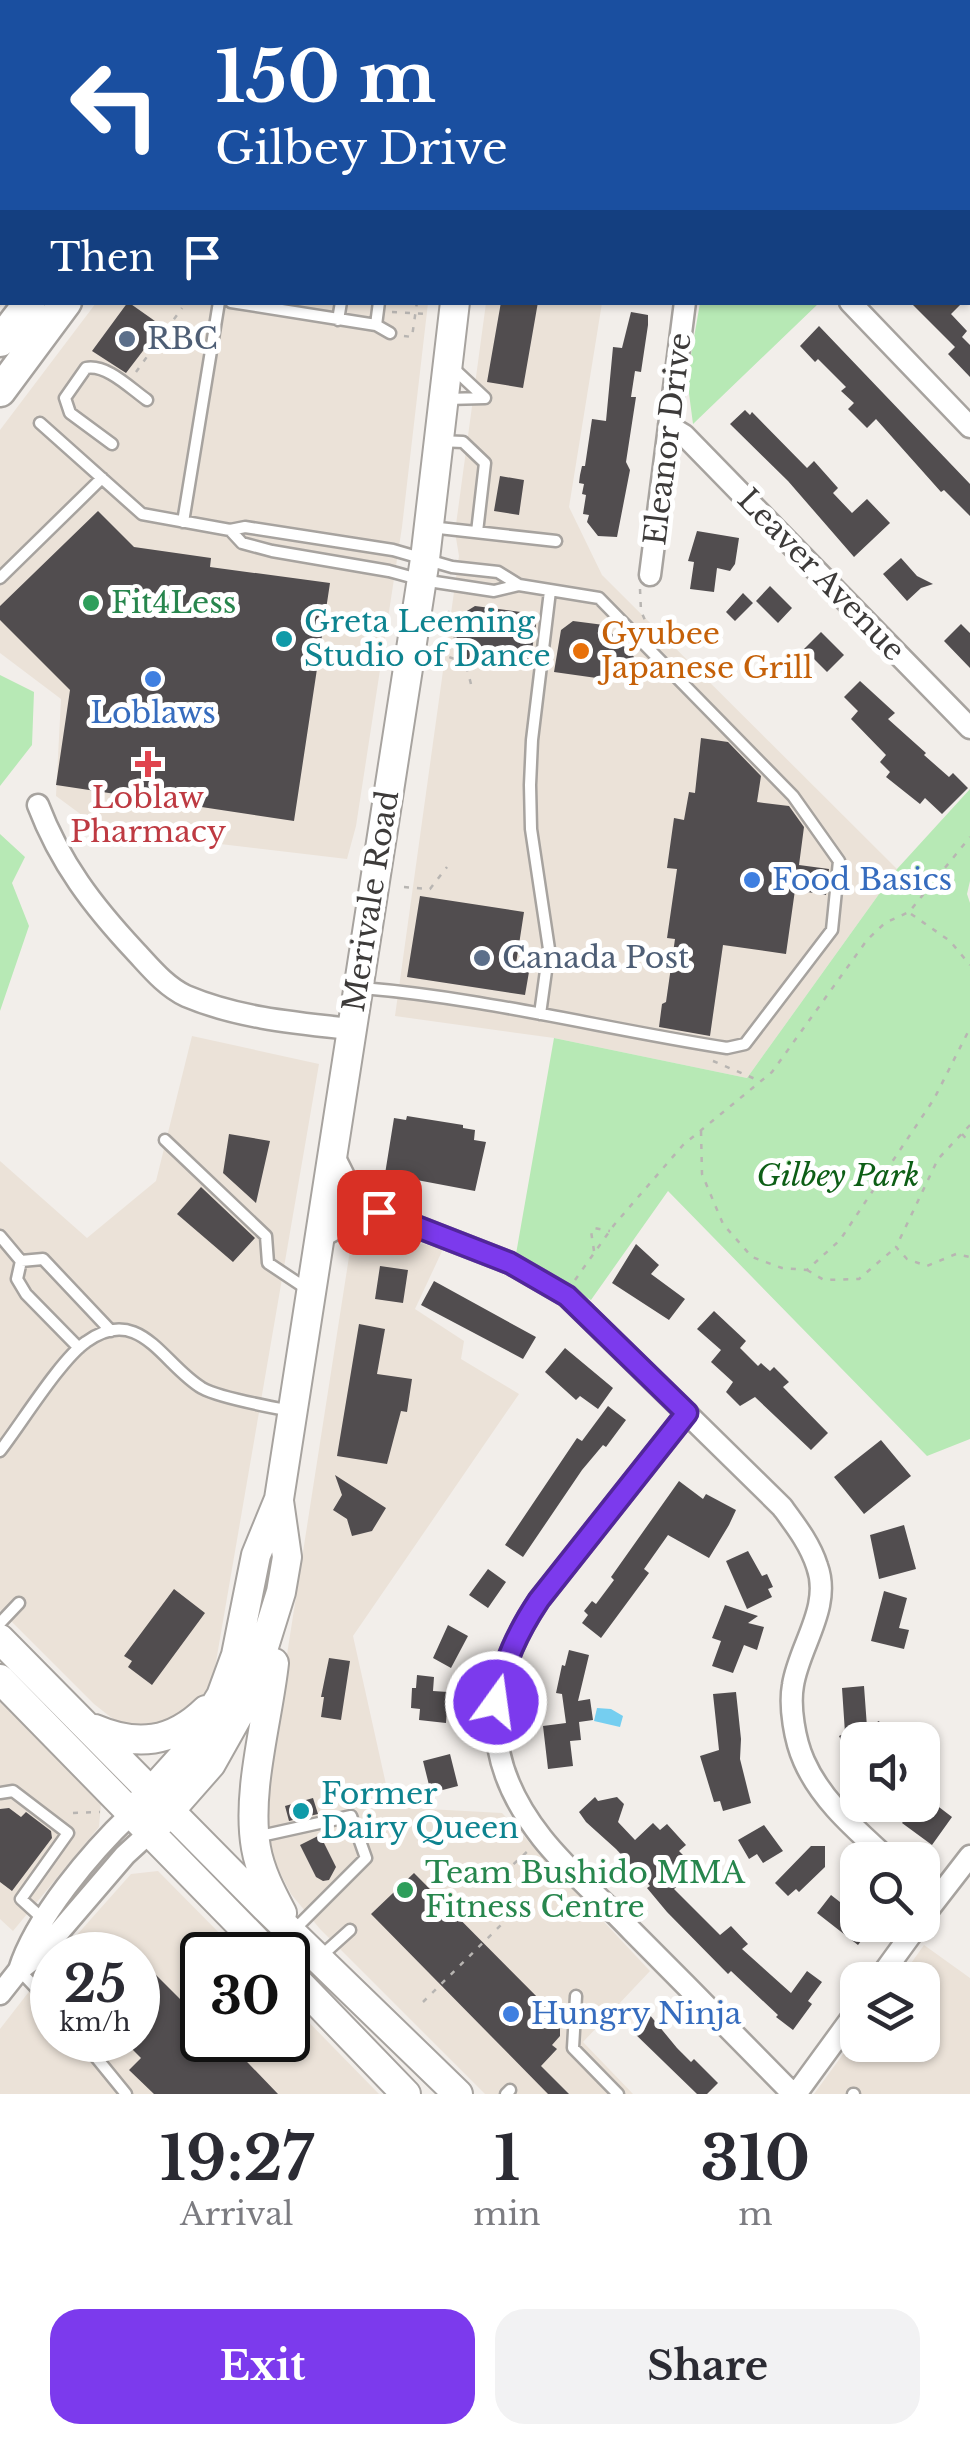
<!DOCTYPE html>
<style>
body{margin:0;font-family:"Libre Baskerville",serif;background:#f2f2f3;color:#2b2b33;height:100vh;display:flex;flex-direction:column;font-size:38px;white-space:nowrap}
*{box-sizing:border-box;margin:0}
p{font-size:32px;color:#7c7c81}
.icon{flex:none;width:55px;height:55px;fill:none;stroke:currentColor;stroke-width:2;stroke-linecap:round;stroke-linejoin:round}
.map{position:relative;height:2094px;overflow:hidden}
.side{display:flex;flex-direction:column;background:#fff;flex:1}
.side>*{flex:none}
.hud{position:absolute;left:0px;top:0px;width:970px;height:305px;box-shadow:0 2px 8px #0004;background:#1a4fa0;color:#fff;overflow:hidden}
.tools{position:absolute;left:840px;top:1722px;display:grid;gap:20px}
.tools a{display:grid;place-items:center;width:100px;height:100px;border-radius:20px;background:#fff;box-shadow:0 2px 8px #0004;font-size:50px}
.speed{position:absolute;left:30px;top:1932px;display:flex;gap:20px;font-size:50px;font-weight:700;text-align:center}
.speed>*{display:grid;place-content:center;width:130px;height:130px;border-radius:50%;background:#fff;box-shadow:0 2px 8px #0004;line-height:1}
.speed small{font-size:25px;font-weight:400}
.speed .limit{border:5px solid #111;border-radius:15px;background:#fff;color:#111}
.pin{position:absolute;display:grid;place-items:center;width:85px;height:85px;color:#fff;margin:-42px;border-radius:20px;box-shadow:0 5px 15px #0006}
.me{position:absolute;width:110px;margin:-55px;rotate:14deg;stroke-linejoin:round;filter:drop-shadow(0 0 8px #0008)}
.turn{display:flex;align-items:center;gap:35px;height:210px;padding:0 50px;font-size:45px}
.turn .icon{width:130px;height:130px;stroke-width:2.5}
.turn b{display:block;font-size:70px;line-height:85px}
.then{display:flex;align-items:center;height:95px;padding:0 50px;background:#0003;gap:20px;font-size:38px}
.eta{display:flex;justify-content:space-evenly;align-items:center;height:170px;text-align:center}
.eta b{font-size:60px;font-weight:700;line-height:70px}
.action{display:flex;gap:20px;margin-top:auto;padding:20px 50px}
.action a{flex:1;height:115px;border-radius:30px;background:#7c3aed;color:#fff;font-size:40px;font-weight:700;line-height:115px;text-align:center}
.action a+a{background:#f2f2f3;color:#2b2b33}
.map>svg:first-child{display:block}
</style>
<div class="map">
<svg width="970" height="2094" viewBox="0 0 970 2094">
<rect width="100%" height="100%" fill="#f2eeea"/>
<path fill="#ebe2d8" d="M0 0H225L2 2 4 303 0 308Z
M313 0H482L311 2Z
M529 0H730L529 2Z
M96 303H428L402 527 356 826 347 859 102 830 56 796 61 699 0 653V430Z
M486 303H602L569 507 602 575 897 869 747 1078 554 1038 395 1016 459 556 455 532Z
M192 1036 319 1064 212 1685 187 1710 158 1727 122 1726 94 1704 0 1610V1161L87 1238 156 1181Z
M359 1229 443 1249 415 1309 464 1341 461 1359 519 1394 353 1636 391 1807 502 1813 650 1971 583 2042 633 2094H485L320 1929 291 1894 273 1859 264 1819 274 1738 351 1244Z
M0 1702 101 1804 99 1827 13 1931 0 1919Z
M158 1871 241 1955H202V2040H288V2001L379 2094H0V2029L52 1962V2040H138V1955H59L131 1874Z
M924 1945 970 1978V2094H814L857 2035 858 2045H922V1980H899Z"/>
<path fill="#b7e9b5" d="M700 303H819L693 424 687 378Z
M0 675 34 692 32 745 0 786Z
M970 789V881L967 894 970 903V1439L927 1456 668 1191 591 1300 516 1254 554 1038 747 1078 897 869Z
M0 834 25 857 12 883 29 926 0 1011Z"/>
<path fill="#75cef0" d="M597 1708 611 1709 623 1716 620 1727 594 1721Z"/>
<path fill="#514d4f" d="M128 302 162 326 126 373 92 351Z
M501 302H538L523 388 487 382Z
M910 302H963L951 314 967 331 962 337 970 345V377L948 354 955 347Z
M631 312 648 315V325L641 372 635 371 631 397H636L626 462 630 470 617 537 598 536 587 522 589 515 583 514 586 495 582 494 584 484 579 483 580 475 582 466H585L592 419 606 421 613 347 622 348Z
M819 326 970 484V516L944 490 941 492 876 419 867 428 848 409 854 403 841 391 846 387 818 359 815 362 800 346Z
M745 410 750 415 752 412 807 468 814 461 838 488 833 493 852 513 867 499 890 523 854 557 788 481 730 424Z
M500 476 524 480 519 515 494 511Z
M98 511 134 547 211 558 210 567 330 583 294 821 56 785 70 690 0 620V606Z
M697 531 739 538 735 564 730 571 717 568 714 592 690 589 694 562 688 561Z
M901 558 917 576 933 584 921 588 907 601 883 574Z
M770 586 792 608 778 623 756 601Z
M743 593 753 603 735 621 726 612Z
M475 606 528 613 536 625 529 668 512 663 464 659 455 645 457 635 462 614Z
M573 621 604 625 635 658 632 683 554 672 561 630Z
M961 624 970 633V668L944 641Z
M821 632 844 655 827 672 804 649Z
M860 681 895 713 888 719 926 753 924 755 949 777 953 773 968 788 942 814 925 798 920 804 886 777 890 772 880 762 886 755 851 719 858 711 844 697Z
M701 738 728 742 761 776 757 802 789 806 804 827 799 865 829 869 826 895 795 890 786 954 723 945 710 1036 659 1027 662 1004 666 1002 675 939 667 938 677 869 667 868 674 818 684 820 689 792 695 793Z
M420 896 524 912 516 964 530 966 525 995 407 977Z
M407 1116 463 1125V1128L475 1130 474 1140 486 1142 475 1191 385 1174 394 1118 406 1120Z
M229 1134 270 1141 256 1203 223 1173Z
M201 1187 255 1238 233 1262 177 1214Z
M636 1244 659 1265 651 1274 685 1299 669 1320 612 1283Z
M380 1266 408 1270 403 1303 375 1299Z
M434 1281 536 1337 523 1359 421 1305Z
M714 1311 746 1341 740 1348 758 1366 761 1363 770 1371 774 1367 789 1382 783 1387 828 1433 811 1450 755 1397 740 1406 726 1392 733 1382 711 1362 721 1350 697 1329Z
M359 1324 385 1329 377 1374 412 1379 407 1412 401 1411 387 1464 337 1456Z
M565 1348 613 1388 598 1409 580 1396 576 1400 545 1372Z
M608 1406 626 1420 606 1447 603 1445 582 1470 523 1557 505 1545 577 1438 582 1441Z
M881 1440 911 1476 864 1514 834 1477Z
M335 1475 386 1508 372 1531 352 1536 347 1519 333 1510 342 1495Z
M679 1481 703 1499 706 1494 736 1510 729 1525 709 1558 668 1535 644 1569 649 1573 601 1638 582 1623 588 1615 584 1611 592 1601 596 1604 614 1580 611 1577Z
M904 1525 916 1569 879 1579 870 1535Z
M748 1551 762 1576 767 1574 773 1587 768 1589 772 1597 747 1609 726 1561Z
M488 1569 506 1582 488 1608 469 1595Z
M174 1589 205 1613 152 1685 128 1667 132 1661 124 1656Z
M884 1591 907 1598 899 1628 909 1630 904 1649 871 1641Z
M725 1605 758 1616 748 1623 764 1627 757 1650 744 1645 733 1673 712 1666 721 1641 712 1638Z
M448 1625 468 1636 451 1668 433 1658Z
M569 1650 589 1655 578 1701 590 1699 593 1720 579 1722 581 1740 570 1741 573 1766 548 1769 543 1726 566 1723 562 1694 556 1693 562 1665 565 1666Z
M329 1658 350 1661 341 1720 321 1717 324 1697H321Z
M417 1675 434 1677 433 1691 448 1692 446 1723 419 1720 420 1709 411 1708 412 1688H416Z
M864 1686 867 1727 879 1721 888 1740H858V1775L839 1736 845 1733 842 1688Z
M736 1692 741 1739 740 1759 751 1803 723 1811 720 1801 714 1802 700 1756 719 1750 713 1694Z
M450 1754 458 1786 431 1793 423 1761Z
M595 1797 598 1801 617 1797 624 1804 618 1822 635 1840 653 1823 660 1830 667 1824 686 1845 679 1851 691 1863 685 1868 691 1874 674 1889 720 1935 731 1926 748 1944 742 1949 791 1993 807 1971 822 1982 808 2001 812 2004 793 2030 776 2017 778 2015 731 1971 728 1974 667 1912 647 1888 650 1886 616 1849 586 1822 579 1812Z
M313 1798 318 1814 289 1821 285 1806Z
M935 1804 952 1817 932 1845 902 1823 912 1810 924 1819Z
M9 1808 21 1817 26 1812 51 1831 52 1838 12 1891 0 1882V1809Z
M764 1825 783 1851 763 1863 757 1854 749 1859 738 1840Z
M320 1835 336 1867 329 1880 323 1881 316 1877 300 1845Z
M811 1846H825V1867L799 1892 796 1889 788 1896 775 1883Z
M414 1873 560 2020V2036L552 2045 557 2049 541 2066 569 2094H548L371 1914Z
M831 1895 858 1916V1925H873L858 1945 817 1913Z
M144 1963 190 2009 193 2006 202 2016V2040H226L278 2094H154L129 2070 141 2058 123 2040H138V1970Z
M649 2014 677 2048 691 2062 694 2059 718 2083 707 2094H697L631 2030Z"/>
<g fill="none" stroke-linecap="round" stroke-linejoin="round">
<defs>
<path id="lane" d="M889 0V2
M0 160 2 161
M0 174 2 171
M231 302 376 325 390 333
M338 320 341 302
M376 325 379 302
M453 368 485 398
M446 399 485 398
M40 423 142 514 230 530 245 527 393 550 452 567 498 572 519 585 599 598 793 796 839 861 832 930 745 1044 727 1048C605 1029 485 998 362 988
M439 441 463 442 485 463 477 532
M112 444 70 413 65 398 86 368C107 364 130 388 147 400
M183 522 219 302
M430 527 556 541
M230 530 242 543 272 551 389 571 422 580 494 591 519 585
M0 578 102 478
M540 1014 549 949 531 829 530 785 532 740 550 591
M165 1140 266 1236 268 1263 310 1291
M0 1236 21 1261 17 1279 26 1294 79 1348
M21 1261 43 1259 111 1331
M0 1451C21 1424 61 1359 86 1342 140 1303 163 1365 202 1388 220 1398 270 1407 292 1411
M0 1623 19 1603
M0 1793 13 1791 68 1833 21 1899 43 1919
M256 1837 351 1816 366 1858 295 1929
M320 1957 350 1930
M19 1970 52 2005
M576 1996 573 2048 618 2094
M82 2040 126 2094
M506 2094 510 2090
M853 2094H854"/>
<path id="street" d="M747 2 748 0
M850 302 970 427
M669 426 684 435 970 728
M650 575 685 302
M38 805C60 863 93 906 135 951 150 967 165 986 186 996 238 1018 295 1023 351 1029
M333 1154 354 1196 379 1212 510 1263 567 1296 782 1507C796 1526 810 1544 817 1566 832 1607 799 1646 793 1685 789 1707 795 1741 804 1761 822 1802 858 1831 889 1860
M319 1238 352 1220 379 1212
M687 1413 539 1600C484 1682 478 1757 542 1838 568 1871 603 1900 632 1931 686 1985 739 2039 793 2094
M922 1918 970 1856
M19 1970C35 1918 92 1851 131 1814
M878 1980 918 1925
M0 1994 19 1970 41 1953 125 1855 149 1833
M796 2094 858 2009"/>
<path id="secondary" d="M505 2 506 0
M0 1639 262 1904 458 2094
M274 1663C268 1719 246 1792 256 1848 260 1871 271 1892 282 1913
M0 1679 270 1955
M95 1729C137 1747 172 1743 206 1710
M131 1814 185 1754 221 1696 236 1655 256 1555 279 1499 425 559 455 302
M160 1822 211 1764 248 1698 281 1592 287 1557 279 1501
M288 1972 406 2094"/>
<path id="primary" d="M251 2 253 0
M286 2 288 0
M0 341 30 302
M0 391 66 302"/>
</defs>
<use href="#lane" stroke="#a7a39f" stroke-width="15"/>
<use href="#street" stroke="#a7a39f" stroke-width="25"/>
<use href="#secondary" stroke="#a7a39f" stroke-width="32"/>
<use href="#primary" stroke="#a7a39f" stroke-width="35"/>
<path stroke="#b8b5b2" stroke-width="2.5" stroke-dasharray="5 8" stroke-linecap="butt" d="M549 2 550 0
M847 2 849 0
M968 38 970 46
M968 67 970 68
M968 106 970 108
M392 312 429 314
M404 336 412 337 417 302
M136 372 182 308
M640 589 641 611 649 629
M448 611 454 626 456 660 465 661 472 688
M437 653 455 659
M404 887 430 889 447 867
M911 914 950 941 970 965
M713 1061 760 1081
M970 1125 938 1159 896 1247 907 1259 927 1266 956 1254 970 1257
M701 1131 702 1174 723 1224 752 1257 782 1268 807 1270 840 1240 934 1099 970 1028
M962 1134 970 1143
M594 1251 591 1231 594 1228 610 1231
M807 1270 824 1280 859 1279 895 1248
M575 1280 614 1225 683 1145 772 1072 867 940 885 923 909 912 970 837
M73 1813 100 1812
M504 1873 530 1849
M423 2002 502 1924"/>
<use href="#lane" stroke="#fff" stroke-width="10"/>
<use href="#street" stroke="#fff" stroke-width="20"/>
<use href="#secondary" stroke="#fff" stroke-width="28"/>
<use href="#primary" stroke="#fff" stroke-width="30"/>
</g>
<g fill="none" stroke-linecap="round" stroke-linejoin="round">
<defs>
<path id="route" d="M379 1212 510 1263 567 1296 687 1413 539 1600C517 1633 504 1662 496 1702"/>
</defs>
<use href="#route" stroke="#51269a" stroke-width="25"/>
<use href="#route" stroke="#7c3aed" stroke-width="18"/>
</g>
<g fill="#5c6f8a" stroke="#fff" stroke-width="4">
<circle cx="127" cy="339" r="10"/>
<circle cx="482" cy="958" r="10"/>
</g>
<g fill="#2e9e5b" stroke="#fff" stroke-width="4">
<circle cx="91" cy="603" r="10"/>
<circle cx="405" cy="1890" r="10"/>
</g>
<g fill="#0f9aa8" stroke="#fff" stroke-width="4">
<circle cx="284" cy="639" r="10"/>
<circle cx="301" cy="1811" r="10"/>
</g>
<circle fill="#e8710a" stroke="#fff" stroke-width="4" cx="581" cy="651" r="10"/>
<g fill="#3f7fe0" stroke="#fff" stroke-width="4">
<circle cx="153" cy="679" r="10"/>
<circle cx="752" cy="880" r="10"/>
<circle cx="511" cy="2014" r="10"/>
</g>
<path fill="#e0444e" stroke="#fff" stroke-width="4" d="M143 749h10v10h10v10h-10v10h-10v-10h-10v-10h10z"/>
<g text-anchor="middle" stroke-width="10" stroke-linejoin="round" paint-order="stroke">
<g font-size="30" fill="#4e5e75" stroke="#fff" text-anchor="start">
<text x="147" y="349">RBC</text>
<text x="502" y="968">Canada Post</text>
</g>
<g font-size="30" fill="#3d3b3a" stroke="#fff">
<text transform="translate(668 439) rotate(-83)" y="10">Eleanor Drive</text>
<text transform="translate(821 575) rotate(46)" y="10">Leaver Avenue</text>
<text transform="translate(371 901) rotate(-81)" y="10">Merivale Road</text>
</g>
<g font-size="30" fill="#27864d" stroke="#fff" text-anchor="start">
<text x="111" y="613">Fit4Less</text>
<text x="425" y="1883">Team Bushido MMA<tspan x="425" dy="34">Fitness Centre</tspan></text>
</g>
<g font-size="30" fill="#0d838f" stroke="#fff" text-anchor="start">
<text x="304" y="632">Greta Leeming<tspan x="304" dy="34">Studio of Dance</tspan></text>
<text x="321" y="1804">Former<tspan x="321" dy="34">Dairy Queen</tspan></text>
</g>
<g font-size="30" fill="#c56008" stroke="#fff" text-anchor="start">
<text x="601" y="644">Gyubee<tspan x="601" dy="34">Japanese Grill</tspan></text>
</g>
<g font-size="30" fill="#366cbe" stroke="#fff" text-anchor="start">
<text x="153" y="723" text-anchor="middle">Loblaws</text>
<text x="772" y="890">Food Basics</text>
<text x="531" y="2024">Hungry Ninja</text>
</g>
<g font-size="30" fill="#be3a42" stroke="#fff">
<text x="148" y="808">Loblaw<tspan x="148" dy="34">Pharmacy</tspan></text>
</g>
<g font-size="30" font-style="italic" fill="#0d5e16" stroke="#fff">
<text x="838" y="1186">Gilbey Park</text>
</g>
</g>
</svg>
<div class="tools">
<a><svg class="icon" aria-label="sound" viewBox="0 0 24 24"><path d="M4 9h4l5-4v14l-5-4H4zM17 9q2 3 0 6"/></svg></a>
<a><svg class="icon" aria-label="search" viewBox="0 0 24 24"><circle cx="10" cy="10" r="6"/><path d="M15 15l6 6"/></svg></a>
<a><svg class="icon" aria-label="layers" viewBox="0 0 24 24"><path d="M12 4l9 5-9 5-9-5zM3 14l9 5 9-5"/></svg></a>
</div>
<div class="speed"><div>25<small>km/h</small></div><div class="limit">30</div></div>
<div class="pin" style="left:379px;top:1212px;background:#d93025"><svg class="icon" aria-label="arrive" viewBox="0 0 24 24"><path d="M6 21V4h12l-3 4 3 4H6"/></svg></div>
<svg class="me" style="left:496px;top:1702px" viewBox="-20 -20 40 40"><circle r="17" fill="#7c3aed" stroke="#fff" stroke-width="3"/><path d="M0-11L8 9 0 5-8 9z" fill="#fff"/></svg>
<div class="hud">
<div class="turn"><svg class="icon" aria-label="left" viewBox="0 0 24 24"><path d="M17 20v-9H6M10 6l-5 5 5 5"/></svg><div><b>150 m</b>Gilbey Drive</div></div>
<div class="then">Then<svg class="icon" aria-label="arrive" viewBox="0 0 24 24"><path d="M6 21V4h12l-3 4 3 4H6"/></svg></div>
</div>
</div>
<section class="side">
<div class="eta">
<div><b>19:27</b><p>Arrival</p></div>
<div><b>1</b><p>min</p></div>
<div><b>310</b><p>m</p></div>
</div>
<div class="action"><a>Exit</a><a>Share</a></div>
</section>
